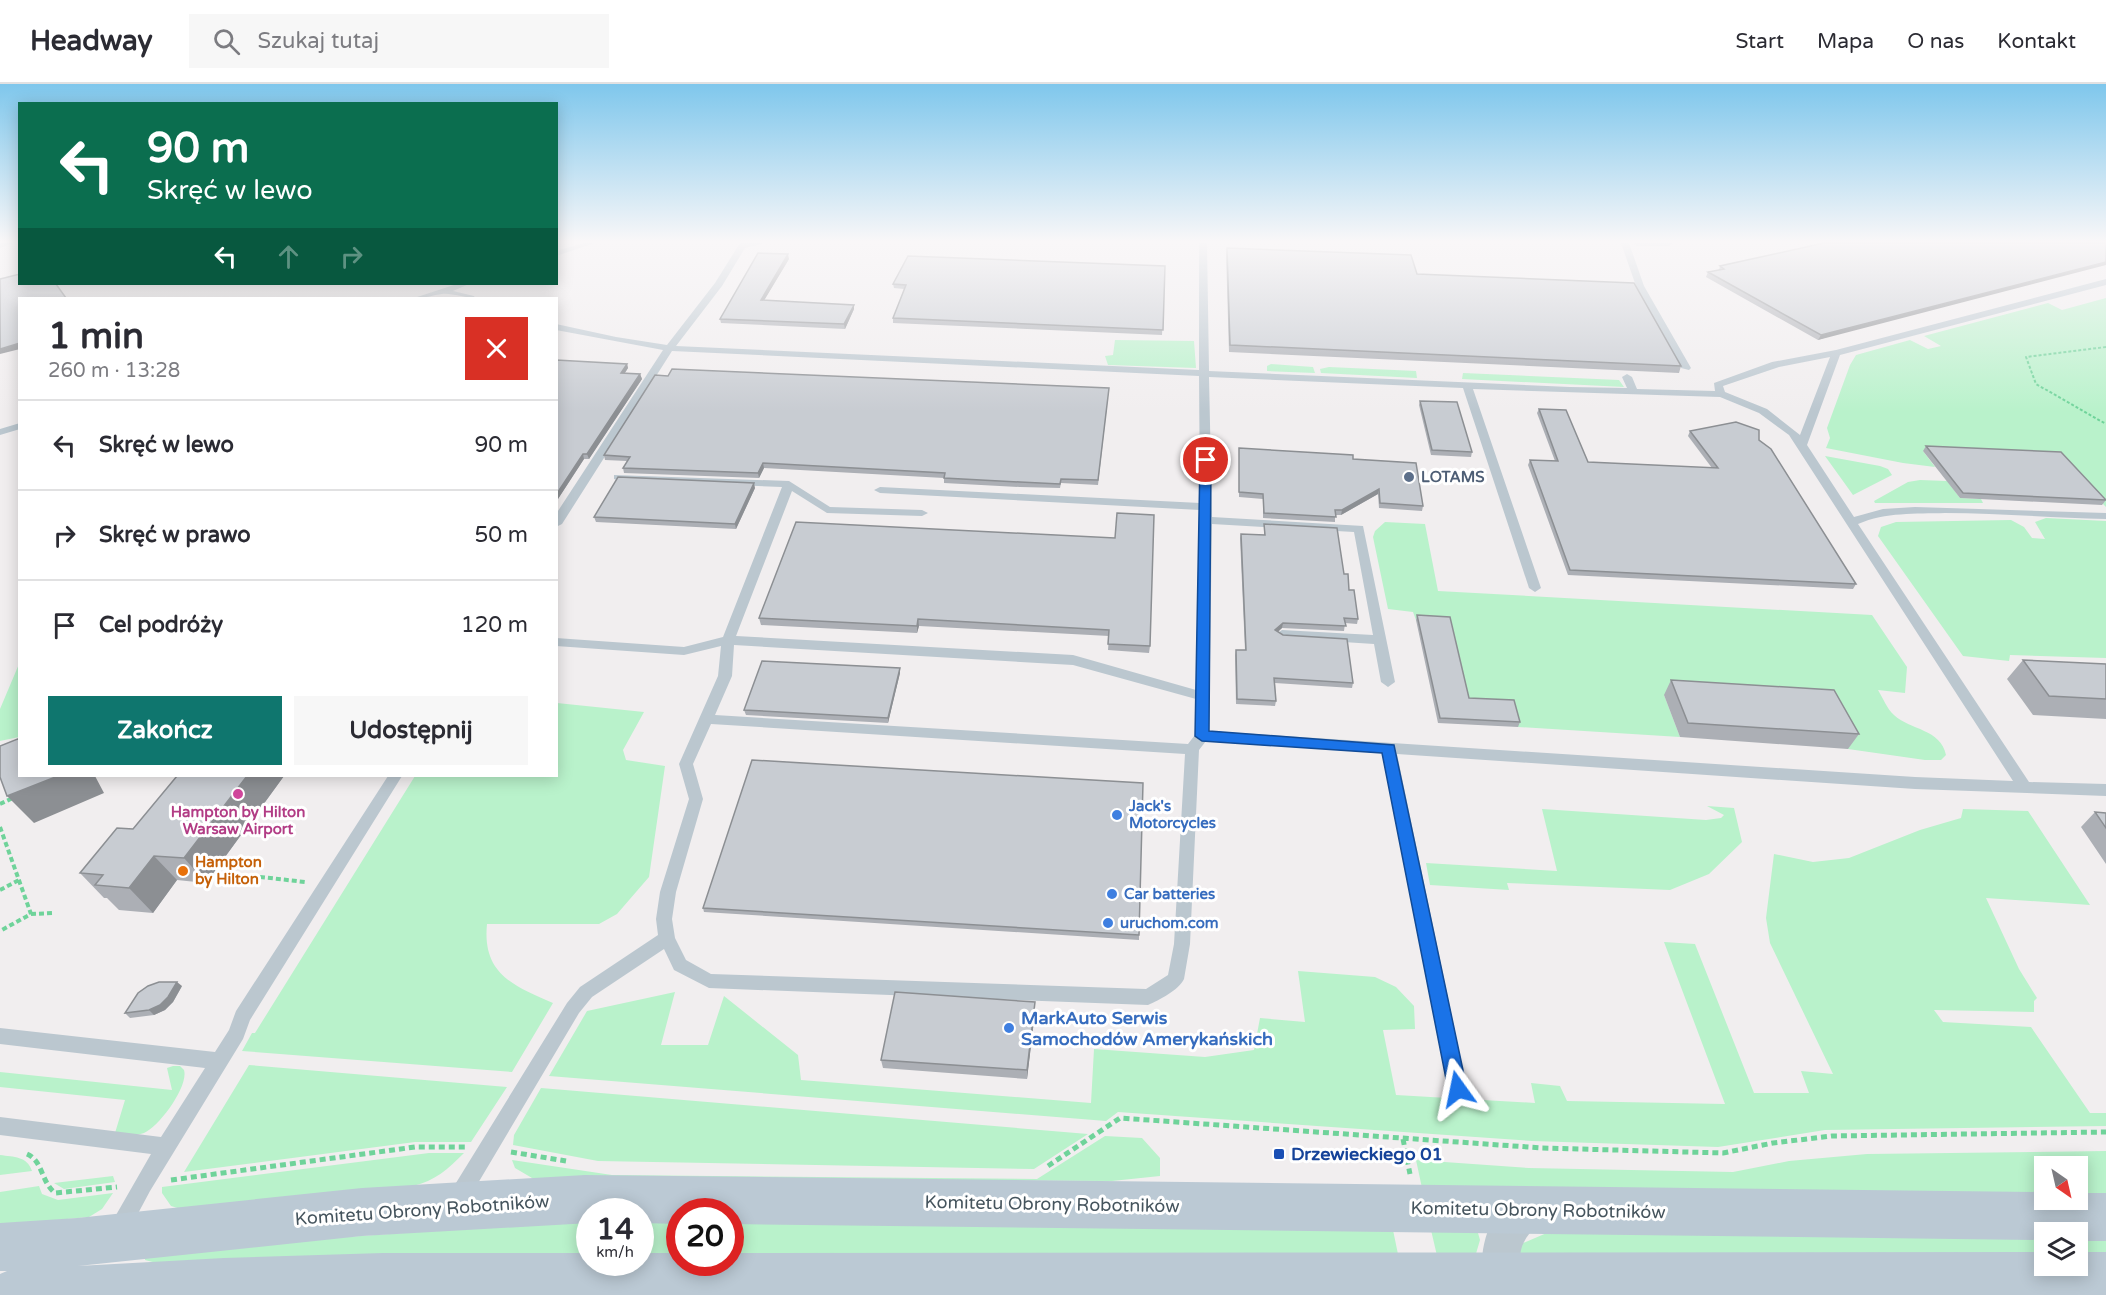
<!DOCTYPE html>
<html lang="pl">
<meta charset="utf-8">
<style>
body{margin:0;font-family:"Varela Round",sans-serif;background:#f7f7f7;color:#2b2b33;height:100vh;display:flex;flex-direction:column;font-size:22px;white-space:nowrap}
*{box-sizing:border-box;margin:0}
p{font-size:20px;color:#7c7c81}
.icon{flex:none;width:33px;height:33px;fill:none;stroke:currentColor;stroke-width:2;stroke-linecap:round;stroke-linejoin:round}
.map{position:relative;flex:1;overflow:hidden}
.panel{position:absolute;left:18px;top:213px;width:540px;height:480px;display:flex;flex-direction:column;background:#fff;border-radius:0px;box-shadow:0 3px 15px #0003}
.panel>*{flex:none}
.banner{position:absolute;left:18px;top:18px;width:540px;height:183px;border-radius:0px;box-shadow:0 3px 15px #0003;background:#0b6e4f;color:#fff;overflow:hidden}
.needle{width:39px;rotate:146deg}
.fabs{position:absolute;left:2034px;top:1072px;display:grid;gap:12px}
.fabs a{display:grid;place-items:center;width:54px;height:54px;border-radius:0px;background:#fff;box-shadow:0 3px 15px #0003;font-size:30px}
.speed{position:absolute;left:576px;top:1114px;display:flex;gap:12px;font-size:30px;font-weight:700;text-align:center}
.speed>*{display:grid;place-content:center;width:78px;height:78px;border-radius:50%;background:#fff;box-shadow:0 3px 15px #0003;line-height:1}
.speed small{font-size:15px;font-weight:400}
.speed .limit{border:9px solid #d22;background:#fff;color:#111}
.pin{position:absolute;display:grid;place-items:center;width:51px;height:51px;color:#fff;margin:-26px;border:3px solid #fff;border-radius:50%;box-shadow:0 2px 6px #0007}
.me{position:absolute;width:66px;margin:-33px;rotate:348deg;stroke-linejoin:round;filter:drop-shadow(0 0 4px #0008)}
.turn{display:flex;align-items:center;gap:21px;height:126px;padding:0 30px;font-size:27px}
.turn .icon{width:78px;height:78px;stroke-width:2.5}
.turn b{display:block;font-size:42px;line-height:51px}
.lanes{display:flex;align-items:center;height:57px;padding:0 30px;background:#0003;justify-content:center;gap:30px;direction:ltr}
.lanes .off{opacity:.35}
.round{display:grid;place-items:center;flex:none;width:63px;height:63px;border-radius:0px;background:#f7f7f7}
.overview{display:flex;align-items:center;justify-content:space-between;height:102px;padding:0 30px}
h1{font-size:36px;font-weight:700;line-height:45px}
.button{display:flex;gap:12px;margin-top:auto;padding:12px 30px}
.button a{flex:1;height:69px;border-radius:0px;background:#0f766e;color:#fff;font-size:24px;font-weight:700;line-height:69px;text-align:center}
.button a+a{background:#f7f7f7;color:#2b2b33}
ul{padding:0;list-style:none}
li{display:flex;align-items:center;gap:18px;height:90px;padding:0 30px;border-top:2px solid #e1e1e2}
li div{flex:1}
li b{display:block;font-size:22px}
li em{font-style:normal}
header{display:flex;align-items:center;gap:36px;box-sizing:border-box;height:84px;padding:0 30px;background:#fff;border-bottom:2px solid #e1e1e2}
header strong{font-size:28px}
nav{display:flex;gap:33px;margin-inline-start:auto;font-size:21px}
.search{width:420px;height:54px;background:#f7f7f7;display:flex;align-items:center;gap:15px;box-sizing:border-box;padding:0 21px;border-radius:0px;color:#7c7c81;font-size:22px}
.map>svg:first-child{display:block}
</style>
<header>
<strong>Headway</strong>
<div class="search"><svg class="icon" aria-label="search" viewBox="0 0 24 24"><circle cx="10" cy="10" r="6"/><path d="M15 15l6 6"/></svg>Szukaj tutaj</div>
<nav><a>Start</a><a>Mapa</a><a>O nas</a><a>Kontakt</a></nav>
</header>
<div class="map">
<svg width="2106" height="1211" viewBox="0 0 2106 1211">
<rect width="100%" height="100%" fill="#f1eeef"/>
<path fill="#b9f2cb" d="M2106 214V423L2087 404 2030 372 1923 367 1935 383 1903 379 1826 364 1830 354 1827 344 1850 281 1856 271 1910 256 1928 265 1941 262 1924 252 2048 219 2062 226Z
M1115 256 1194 257 1196 284 1108 281 1105 272 1113 271Z
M1271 280 1313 283 1315 289 1267 287V282Z
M1329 283 1416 287 1417 294 1321 289 1320 285Z
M1463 289 1619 296 1624 303 1462 295Z
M1825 372 1880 382 1888 385 1892 391 1853 411Z
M1920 396 1947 397 1960 414 1981 415 1983 419H1875L1874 417 1908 398Z
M2046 434 2106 437V574L2010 571 2009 577 1963 572 1878 452 1881 443 1896 438 2011 436 2024 443 2032 454 2045 455 2035 438Z
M1385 438 1425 440 1438 507 1872 531 1907 583 1905 609 1878 606C1883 614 1887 625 1894 631 1910 646 1941 645 1946 671L1941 676H1925L1848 665 1664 611 1680 653 1518 643 1512 621 1468 619 1416 536 1413 528 1388 525 1373 453 1375 447Z
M19 580V653L0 657V625Z
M557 619 644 628 623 666 626 676 665 682 649 793 617 830 599 840H487C482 890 514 902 553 919L512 988 242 967 252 949H255L415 692H556Z
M1707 722 1734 724 1742 758 1709 790 1670 806 1507 799 1509 806 1430 801 1426 779 1557 787 1542 725 1706 736 1721 734 1724 731Z
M1963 725 2028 727 2090 821 1986 814 2019 885 2037 914 2034 917V928L1934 926 1943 938 2031 943 2090 1029H2106V1042L1825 1046 1718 1063 1532 1057 1118 1028 1106 1037 549 992 587 927 675 908 661 961H708L724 912 798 971 801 996 1091 1019 1094 965 1205 973 1254 966 1260 934 1305 938 1298 887 1375 893 1396 903 1414 922 1415 945 1383 946 1396 1011 1535 1019 1531 999 1560 1002 1567 1017 1725 1020 1664 858 1695 860 1754 1009H1809L1801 987 1833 990 1770 859 1766 834 1774 770 1813 778 1849 774 1920 746 1961 734Z
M249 981 507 1003 471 1058H415L184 1088Z
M173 982H180L184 986C189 1002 159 1043 144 1049 135 1052 126 1050 115 1049L125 1016 0 1003V988L172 1006 167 984Z
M541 1004 1088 1050 1034 1085 598 1077 513 1061 514 1051Z
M1105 1052 1142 1054 1160 1074V1092L1112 1097 532 1094 515 1084 512 1076 612 1091 1037 1095Z
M2106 1067V1112H2078V1083H2044V1112L1422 1104 1416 1076 1529 1084 1733 1088 1789 1077 1867 1070Z
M429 1069H464C448 1085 435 1097 413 1102L184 1126 171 1122 162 1109V1103Z
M0 1071C14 1073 27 1072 32 1087L0 1091Z
M113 1092 115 1098 64 1105 54 1099Z
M39 1102 42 1110 58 1116 113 1109 102 1125 89 1133 0 1141V1108Z
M589 1136V1175L164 1181 145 1176V1173L233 1161Z
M640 1136H679V1174H641Z
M731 1137 1393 1146 1399 1175 731 1174Z
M1431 1146 1478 1149 1480 1156 1475 1173 1438 1176Z
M1549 1148 2044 1155V1173L1519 1171 1521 1160Z
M2078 1156H2106V1173H2078Z"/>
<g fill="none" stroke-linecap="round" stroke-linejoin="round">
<path stroke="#6fd39a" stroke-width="2" stroke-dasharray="3 2" stroke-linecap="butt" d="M2106 263 2026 273 2036 300 2106 340"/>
<path stroke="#6fd39a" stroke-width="4" stroke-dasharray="5 3" stroke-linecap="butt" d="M0 720 13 714
M0 743 31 830 0 847
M252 792 305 798
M0 806 19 796
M31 830 54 829"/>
<path stroke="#6fd39a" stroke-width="5" stroke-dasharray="6 4" stroke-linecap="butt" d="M1403 1055 1410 1090
M511 1068 566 1077
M27 1070C43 1077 41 1098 55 1109L117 1103
M1048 1082 1120 1034 1542 1064 1723 1069 1773 1059 1832 1052 2106 1048
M171 1096 415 1063H465"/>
<path fill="#bbc7cf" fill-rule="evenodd" d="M0 159H13L0 164Z
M584 159H595L556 172V167Z
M740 159H765L745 164 722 202 676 262 1199 286V159H1207L1209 287 1570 303 1627 304 1622 293 1627 290 1632 293 1637 305 1715 307 1714 299 1772 278 1836 266 2106 195V201L1840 271 1807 361 1854 433 1883 425 1915 423 2106 429V435C2052 434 1998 429 1945 429 1915 430 1886 428 1858 440L2029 698 2106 700V712L1915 705 1397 670 1467 1005 1464 1011 1458 1014 1452 1011 1449 1005 1383 669 1206 657 1199 666 1190 860 1184 895C1179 906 1159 916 1148 921L709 904 674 886 664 865 592 913 579 929 465 1121 458 1124 451 1121 448 1114 451 1107 567 919 580 903 658 851 656 835 660 808 689 715 679 680 718 592 721 562 684 571 556 562V554L684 563 723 553 782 403 618 396 614 395V391L789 397 830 423 922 426 928 429 922 432 827 429 792 407 736 552 1073 571 1196 606 1200 426 880 409 874 406 880 403 1200 419 1199 292 672 267 562 440 556 443V430L663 266 556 246V240L616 253 667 261 715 199ZM1830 273 1800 351 1767 325 1725 308 1723 302 1779 283ZM1209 293 1463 304 1529 504 1535 508 1541 504 1473 305 1720 313 1759 329 1789 351 2013 697 1915 693 1209 647 1212 440 1354 448 1373 551 1282 546 1276 550 1282 554 1374 560 1381 598 1388 603 1395 598 1363 442 1212 433ZM734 561 1073 581 1196 615 1195 651 1188 660 715 631 732 592ZM711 640 1185 670 1174 860 1168 891 1146 905 711 890 686 876 675 854 672 835 676 808 703 715 693 680Z
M1621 159H1629L1644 202 1691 284 1689 286 1681 284 1636 202Z
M1633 159H1673L1669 162H1637Z
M457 200H469L453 207 474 212 475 214C464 214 452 209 442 210 432 211 424 215 414 214Z
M20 339V345L0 351V345Z
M388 692H402L250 936 243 955 150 1107 126 1152 119 1155 112 1152 109 1145 112 1138 151 1070 0 1051V1033L161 1053 205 984 0 960V944L215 968 229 946 236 927Z"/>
<path fill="#bbc7cf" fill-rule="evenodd" d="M1526 1107 1540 1112 1545 1126C1539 1142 1530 1146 1524 1158 1516 1172 1522 1196 1525 1211H1485C1476 1171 1485 1124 1526 1107Z"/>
<path fill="#bbc9d4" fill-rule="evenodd" d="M585 1091 2044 1108V1116H2078V1109H2106V1157H2078V1149H2044V1156L730 1140V1128H680V1140L640 1139V1128H590V1139L362 1152 78 1182 224 1174 383 1169H590V1179H640V1169H680V1179H730V1169L2044 1168V1182H2078V1168H2106V1211H0V1190L7 1187H0V1139L77 1134 362 1104Z"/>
</g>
<path fill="#acafb5" d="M2106 159 1818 256 1706 193 1708 188 1719 186 1720 182Z
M1227 164 1417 190 1681 282 1679 289 1229 268 1226 170Z
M789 175 764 216 854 225 845 245 721 239 720 235Z
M1165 182 1162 251 893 239V234L904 205 894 204 893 200Z
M627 280 628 284 625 289 640 290 642 295 589 375H584L556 418Z
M668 292 1109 304 1098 401 1061 399 1060 404 1020 403 944 399V394L764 384 759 394 624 389 623 384 627 377 605 376 604 371Z
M1420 317 1472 368 1471 373 1431 371 1419 321Z
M1539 325 1588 378 1712 384 1688 352 1690 347 1759 356 1856 500 1853 505 1568 491 1528 381 1530 376 1555 377 1537 329Z
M1926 362 2106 416 2102 421 1960 414 1923 367Z
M1239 364 1353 375 1423 422 1422 427 1379 424 1378 410 1341 431H1335V438L1263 434V415L1239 413Z
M755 404 736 445 596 438 594 433Z
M1264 440 1344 490 1358 535 1357 540 1345 539 1344 547 1282 544 1278 548 1353 599 1352 604 1275 599 1276 617 1275 622 1236 620 1235 571 1236 566H1245L1240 454 1241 450 1264 451Z
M1115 454 1150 562 1149 569 1108 566 1109 552 919 542 917 549 761 541 759 534Z
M1417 531 1469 614 1520 638 1518 643 1438 639 1416 536Z
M2023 576 2106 580V635L2033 631 2007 595Z
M900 584V589L888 639 746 631 744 626Z
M1671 596 1859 650 1848 665 1680 653 1664 611Z
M177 692H284L206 799 177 796 153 829 119 826 107 814H104L80 789 133 745Z
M2095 728 2106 729V780L2081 743Z
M703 824 1139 851V856L704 828Z
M182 902 173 918 165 926 154 931 130 934 125 929Z
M1035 918V928L1027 995 883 984 881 976Z"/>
<path fill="#8c8f93" d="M788 170 789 175 762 220 761 216Z
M2106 178V181L1818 256 1821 251Z
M854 221V225L845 245 844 240Z
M20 259V265L0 270V265Z
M627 280 628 284 622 293 621 289Z
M640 290 642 295 589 375 587 370Z
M583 370 584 375 556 418V411Z
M763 379 764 384 759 394 758 389Z
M754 399 755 404 736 445 735 440Z
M1379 405 1378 410 1341 431 1342 426Z
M918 535 919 542 917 549V542Z
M1283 539 1282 544 1274 551 1275 546Z
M900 584V589L888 639V634Z
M58 692H95L104 709 34 739 7 712Z
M247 692H284L206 799 184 774Z
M154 772 177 796 153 829 129 804Z
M177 898 182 902 173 918 165 926 154 931 149 926Z
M1035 918V928L1027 995V986Z"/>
<path fill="#c8ccd2" stroke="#8c8f93" stroke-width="1.5" d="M1824 159H2106V178L1821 251 1708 188 1724 185 1720 182Z
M1227 164 1411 171 1417 190 1634 199 1681 282 1230 261Z
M758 169 788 170 761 216 854 221 844 240 720 235Z
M908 172 1165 182 1163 246 893 234 906 201 893 200Z
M20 190V200H56L66 214H20V259L0 265V195Z
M556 276 627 280 621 289 640 290 587 370H583L556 411Z
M672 285 1109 304 1098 396 1061 395 1060 400 1020 398 944 394 945 389 763 379 758 389 623 384 630 373 604 371 655 291 668 292Z
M1420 317 1457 318 1472 368 1432 366Z
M1539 325 1566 326 1588 378 1718 384 1690 347 1736 338 1759 346V356L1771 365 1856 500 1570 486 1530 376 1558 377Z
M1926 362 2061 368 2106 416 1963 409Z
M1239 364 1353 371V375L1416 379 1423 422 1380 419 1379 405 1342 426H1335L1336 433 1264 429 1263 410 1239 408Z
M618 393 754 399 735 440 594 433Z
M1117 429 1154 431 1150 562 1108 560 1109 546 918 535 917 542 759 534 796 438 1115 454Z
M1264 440 1337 444 1344 490H1348L1349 506H1354L1358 535 1344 534 1346 542 1283 539 1275 546 1283 551 1347 555 1353 599 1274 594 1276 617 1237 615 1236 566H1246L1241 450 1265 451Z
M1417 531 1450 533 1469 614 1514 616 1520 638 1440 634Z
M2023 576 2106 580V615L2049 612Z
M762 577 900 584 888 634 744 626Z
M1671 596 1834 606 1859 650 1688 639Z
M20 654V692H58L7 712 0 693V662Z
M752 676 1143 699 1139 851 703 824Z
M177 692H247L184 774 154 772 129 804 95 801 103 791 80 789 117 744 133 745Z
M2095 728 2106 729V744Z
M159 898H177L168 913 160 921 149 926 125 929 138 909 148 902Z
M895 908 1035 918 1027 986 881 976Z"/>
<linearGradient id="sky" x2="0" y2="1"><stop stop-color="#7fc7ec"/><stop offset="0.48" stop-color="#f9f7f8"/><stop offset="1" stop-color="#f9f7f8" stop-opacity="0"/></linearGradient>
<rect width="2106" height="328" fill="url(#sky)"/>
<path fill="#1a73e8" stroke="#114b97" stroke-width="1.5" d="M1206 372 1211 376 1209 647 1394 661 1467 1005 1464 1011 1458 1014 1451 1011 1448 1005 1382 669 1202 657 1195 652 1200 376Z"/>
<circle fill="#5c6f8a" stroke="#fff" stroke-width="2" cx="1409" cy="393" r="6"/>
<circle fill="#d1479c" stroke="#fff" stroke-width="2" cx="238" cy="710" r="6"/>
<g fill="#3f7fe0" stroke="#fff" stroke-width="2">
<circle cx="1117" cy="731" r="6"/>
<circle cx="1112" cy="810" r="6"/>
<circle cx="1108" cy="839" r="6"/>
<circle cx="1009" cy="944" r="6"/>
</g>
<circle fill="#e8710a" stroke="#fff" stroke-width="2" cx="183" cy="787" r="6"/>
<rect fill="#1a4fb4" stroke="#fff" stroke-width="2" x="1273" y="1064" width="12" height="12" rx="3"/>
<g text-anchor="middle" stroke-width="6" stroke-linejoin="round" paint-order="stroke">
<g font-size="15" font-weight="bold" fill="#4e5e75" stroke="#fff" text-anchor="start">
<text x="1421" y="398">LOTAMS</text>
</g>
<g font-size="15" font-weight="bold" fill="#366cbe" stroke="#fff" text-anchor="start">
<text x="1129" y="727">Jack's<tspan x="1129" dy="17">Motorcycles</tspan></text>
<text x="1124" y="815">Car batteries</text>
<text x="1120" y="844">uruchom.com</text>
</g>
<g font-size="15" font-weight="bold" fill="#b23c85" stroke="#fff">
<text x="238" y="733">Hampton by Hilton<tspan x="238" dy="17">Warsaw Airport</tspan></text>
</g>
<g font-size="15" font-weight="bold" fill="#c56008" stroke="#fff" text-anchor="start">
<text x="195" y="783">Hampton<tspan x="195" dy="17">by Hilton</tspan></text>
</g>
<g font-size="18" font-weight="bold" fill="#366cbe" stroke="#fff" text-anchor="start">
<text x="1021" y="940">MarkAuto Serwis<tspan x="1021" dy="21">Samochodów Amerykańskich</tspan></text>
</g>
<g font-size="18" font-weight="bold" fill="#164399" stroke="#fff" text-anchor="start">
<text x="1291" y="1076">Drzewieckiego 01</text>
</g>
<g font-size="18" fill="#45545d" stroke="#fff">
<text transform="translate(1052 1120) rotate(1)" y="6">Komitetu Obrony Robotników</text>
<text transform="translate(422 1126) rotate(-4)" y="6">Komitetu Obrony Robotników</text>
<text transform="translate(1538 1126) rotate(1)" y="6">Komitetu Obrony Robotników</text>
</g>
</g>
</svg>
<div class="fabs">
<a><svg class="needle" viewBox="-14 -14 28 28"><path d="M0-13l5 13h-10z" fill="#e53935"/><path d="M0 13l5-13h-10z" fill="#7c7c81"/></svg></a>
<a><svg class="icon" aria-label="layers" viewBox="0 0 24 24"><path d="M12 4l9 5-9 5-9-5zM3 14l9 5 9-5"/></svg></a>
</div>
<div class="speed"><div>14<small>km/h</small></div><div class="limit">20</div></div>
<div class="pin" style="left:1206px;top:376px;background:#d93025"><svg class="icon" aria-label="arrive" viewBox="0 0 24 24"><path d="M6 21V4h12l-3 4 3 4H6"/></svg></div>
<svg class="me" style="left:1458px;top:1005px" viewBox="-20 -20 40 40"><path d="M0-17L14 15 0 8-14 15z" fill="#1a73e8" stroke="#fff" stroke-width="4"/></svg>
<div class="banner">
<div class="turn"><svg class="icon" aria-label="left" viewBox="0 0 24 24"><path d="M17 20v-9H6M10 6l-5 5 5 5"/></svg><div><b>90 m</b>Skręć w lewo</div></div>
<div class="lanes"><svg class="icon" aria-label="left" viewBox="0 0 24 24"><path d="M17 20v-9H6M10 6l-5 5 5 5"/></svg><svg class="icon off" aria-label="ahead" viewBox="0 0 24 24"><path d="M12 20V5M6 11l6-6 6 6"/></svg><svg class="icon off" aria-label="right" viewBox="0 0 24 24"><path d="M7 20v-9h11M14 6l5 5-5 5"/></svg></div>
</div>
<section class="panel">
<div class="overview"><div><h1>1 min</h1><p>260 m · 13:28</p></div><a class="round" style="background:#d93025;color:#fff"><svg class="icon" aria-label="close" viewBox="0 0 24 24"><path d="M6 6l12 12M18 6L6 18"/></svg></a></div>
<ul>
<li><svg class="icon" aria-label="left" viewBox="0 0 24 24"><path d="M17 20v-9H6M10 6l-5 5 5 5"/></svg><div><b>Skręć w lewo</b></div><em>90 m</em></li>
<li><svg class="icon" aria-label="right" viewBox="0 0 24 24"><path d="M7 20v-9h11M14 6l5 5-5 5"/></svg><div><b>Skręć w prawo</b></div><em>50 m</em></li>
<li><svg class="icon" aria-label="arrive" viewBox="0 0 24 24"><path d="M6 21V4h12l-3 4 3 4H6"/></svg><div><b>Cel podróży</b></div><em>120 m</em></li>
</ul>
<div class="button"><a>Zakończ</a><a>Udostępnij</a></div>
</section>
</div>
